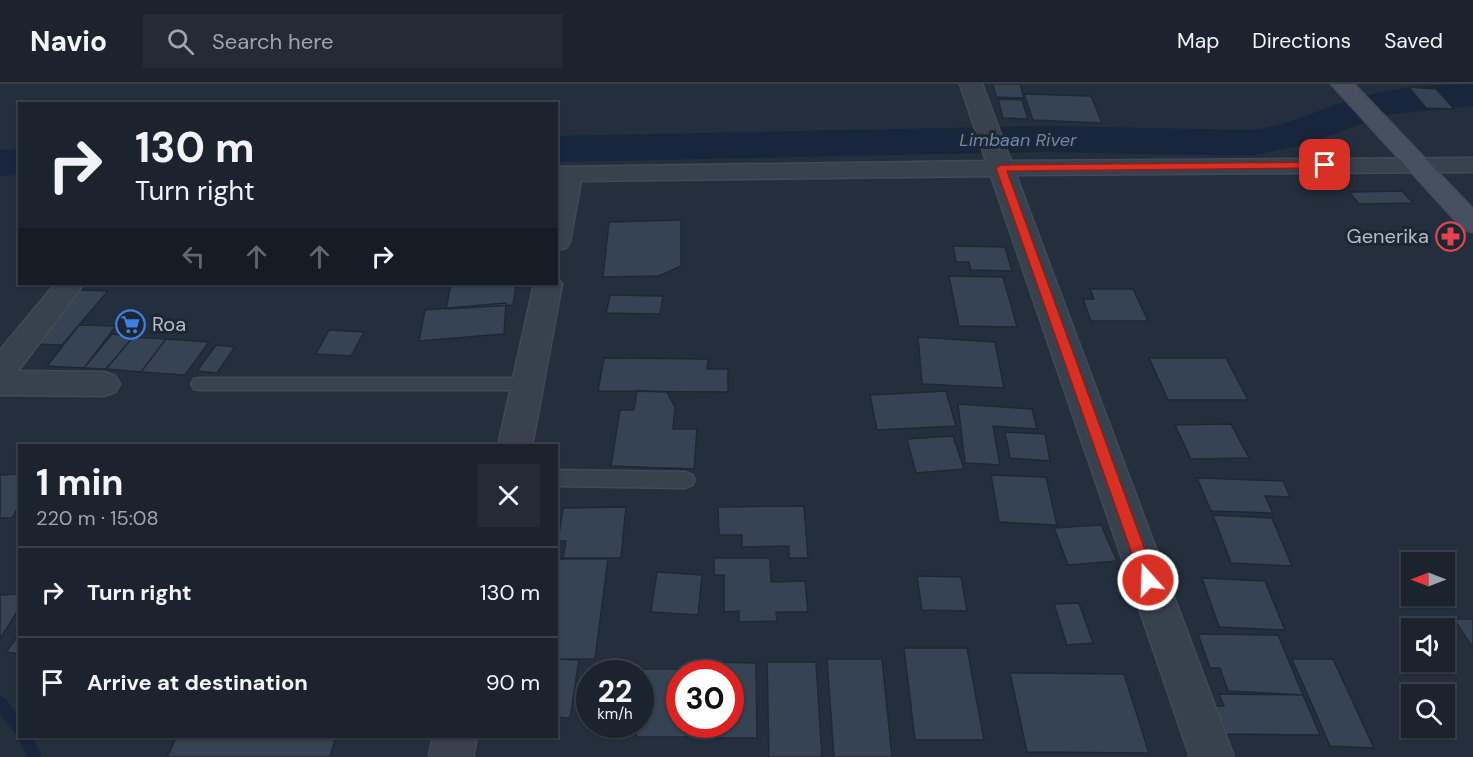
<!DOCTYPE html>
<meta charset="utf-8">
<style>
body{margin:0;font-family:"DM Sans",sans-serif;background:#242b36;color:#f1f3f6;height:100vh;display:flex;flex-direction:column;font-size:22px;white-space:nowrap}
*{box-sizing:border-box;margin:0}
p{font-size:20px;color:#a0a4aa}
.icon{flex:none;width:33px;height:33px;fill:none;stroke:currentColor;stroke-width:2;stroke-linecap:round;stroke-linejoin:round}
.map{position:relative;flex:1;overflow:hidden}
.panel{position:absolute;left:18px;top:360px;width:540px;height:294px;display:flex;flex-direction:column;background:#1b232e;border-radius:0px;box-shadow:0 2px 4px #0004,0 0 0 2px #39404a}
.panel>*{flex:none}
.guide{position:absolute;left:18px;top:18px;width:540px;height:183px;border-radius:0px;box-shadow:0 2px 4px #0004,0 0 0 2px #39404a;background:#1b232e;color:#f1f3f6;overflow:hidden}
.needle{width:39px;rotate:270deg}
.buttons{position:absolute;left:1401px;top:468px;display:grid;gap:12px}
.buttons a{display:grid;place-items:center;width:54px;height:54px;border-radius:0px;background:#1b232e;box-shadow:0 2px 4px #0004,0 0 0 2px #39404a;font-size:30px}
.speed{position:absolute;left:576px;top:576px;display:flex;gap:12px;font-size:30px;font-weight:700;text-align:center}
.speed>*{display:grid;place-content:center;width:78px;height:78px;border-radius:50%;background:#1b232e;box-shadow:0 2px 4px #0004,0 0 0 2px #39404a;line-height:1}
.speed small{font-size:15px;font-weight:400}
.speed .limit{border:9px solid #d22;background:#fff;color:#111}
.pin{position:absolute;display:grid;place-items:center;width:51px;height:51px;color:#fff;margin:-26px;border-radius:12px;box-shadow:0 3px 9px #0006}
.me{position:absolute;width:66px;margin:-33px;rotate:340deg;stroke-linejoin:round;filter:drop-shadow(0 0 4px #0008)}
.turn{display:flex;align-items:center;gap:21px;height:126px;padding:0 18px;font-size:27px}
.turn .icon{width:78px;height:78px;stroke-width:2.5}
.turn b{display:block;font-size:42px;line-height:51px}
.lanes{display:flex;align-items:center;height:57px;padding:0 18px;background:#0003;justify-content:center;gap:30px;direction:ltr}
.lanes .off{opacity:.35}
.round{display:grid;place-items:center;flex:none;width:63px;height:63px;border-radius:0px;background:#242b36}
.head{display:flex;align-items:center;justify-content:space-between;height:102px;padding:0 18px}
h1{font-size:36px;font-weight:700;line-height:45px}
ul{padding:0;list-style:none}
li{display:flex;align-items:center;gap:18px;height:90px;padding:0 18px;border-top:2px solid #39404a}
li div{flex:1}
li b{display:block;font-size:22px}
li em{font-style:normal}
header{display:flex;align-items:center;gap:36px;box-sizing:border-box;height:84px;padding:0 30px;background:#1b232e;border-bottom:2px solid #39404a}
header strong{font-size:28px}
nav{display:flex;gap:33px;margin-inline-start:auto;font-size:21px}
.search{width:420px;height:54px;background:#242b36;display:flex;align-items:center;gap:15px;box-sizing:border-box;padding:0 21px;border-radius:0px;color:#a0a4aa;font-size:22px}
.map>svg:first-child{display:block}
</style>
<header>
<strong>Navio</strong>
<div class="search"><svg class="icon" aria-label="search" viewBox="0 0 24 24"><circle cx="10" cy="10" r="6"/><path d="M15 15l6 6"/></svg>Search here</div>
<nav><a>Map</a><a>Directions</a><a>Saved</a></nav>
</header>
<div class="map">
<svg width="1473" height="673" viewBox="0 0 1473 673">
<rect width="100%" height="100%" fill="#242f3e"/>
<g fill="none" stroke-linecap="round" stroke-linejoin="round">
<path fill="#17263c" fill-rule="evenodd" d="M0 612 5 614 20 634V652H32L42 673H27L17 652 0 630Z"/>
<path fill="#17263c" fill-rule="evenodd" d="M1473 0V22L1384 31 1308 60 1251 72 1044 68 556 78V52L1044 42 1251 46C1285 43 1312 28 1344 18 1386 4 1429 0 1473 0Z
M20 65V91L0 92V66Z"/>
</g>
<path fill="#364354" stroke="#1f2835" stroke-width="1.5" d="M993 0H1020L1024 14 996 13Z
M1409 3 1436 5 1454 25 1426 24Z
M1024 10 1091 12 1102 39 1033 36Z
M998 15 1022 16 1028 35 1003 34Z
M1402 107 1413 119 1359 120 1349 108Z
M681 136V182L659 192 603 193 609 138Z
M953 162 1005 163 1012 187 971 186 969 178H956Z
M949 192 1003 193 1017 243 959 242Z
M451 200H516L513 221 446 225Z
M1090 205H1133L1148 237H1091L1083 215H1094Z
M80 206 108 207 62 261 32 260Z
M610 211 663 212 660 230 606 229Z
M506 219 504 250 419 257 425 226Z
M79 241 116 242 84 284 47 282Z
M329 246 364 248 351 272 316 270Z
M112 250 133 253 106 285 84 284Z
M133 253 166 255 141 288 106 285Z
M918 253 995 258 1004 304 922 300Z
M166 255 209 258 185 291 141 288Z
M216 261 235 263 217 289 197 287Z
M604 274 708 275 707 285H728V308L598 307Z
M1149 274H1226L1248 316H1168Z
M637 307 667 308 675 323 673 345H697L694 385 611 382 620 326H634Z
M946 307 956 342 877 346 870 311Z
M958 320 1032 325 1037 345 993 342 1000 381 965 379Z
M1231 340 1249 374 1191 375 1175 341Z
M1005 348 1045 350 1050 377 1010 374Z
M953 352 964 385 916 389 907 355Z
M20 390V420L12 434H0V391Z
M991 391 1046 393 1057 441 999 438Z
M1197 394 1283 397 1290 413 1265 412 1273 429 1211 427Z
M804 422 808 474H789V462L742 463V451H719L718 423Z
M626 423 621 474H563L566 457H558L563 424Z
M1213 431 1272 434 1292 482 1231 479Z
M1101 441 1117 477 1068 481 1054 444Z
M714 474H770L771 498 805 497 808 528H776L777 537 739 538V527L724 528V491H714Z
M556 475H608L595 575H556Z
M657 488 702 491 698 531 651 528Z
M917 492 961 493 967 527 922 526Z
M1202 494 1265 497 1285 546 1219 543Z
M20 510V523L0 555V511Z
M1079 519 1093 559 1067 561 1054 520Z
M1454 535H1473V564Z
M20 549V570L6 568Z
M1198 550 1278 551 1303 611 1228 607 1220 584H1210Z
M904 564H967L984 656H915Z
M556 575 579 576 570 634 556 633Z
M827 575H882L892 673H834Z
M1292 575H1333L1374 664 1330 662Z
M705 578 756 579 757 654H703V640H730V590H705Z
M767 578H816L822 673H769Z
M642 585H690V590H680V640H688L687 653H636L638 640H640Z
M1010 589 1124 590 1149 669 1027 668Z
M1219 610 1303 611 1320 651 1223 650 1213 622H1224Z
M177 652H336L330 673H167Z"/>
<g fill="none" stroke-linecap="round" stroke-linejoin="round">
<defs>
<path id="service" d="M200 294H528L534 295 537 300 534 305 528 306H200L194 305 191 300 194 295Z
M556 386 685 388 692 391 695 396 692 401 685 404 556 402Z"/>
<path id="minor" d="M960 0H982L1011 77 1473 74V88L1016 91 1234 673H1190L991 92 581 97 570 158 566 164 556 166V83L986 77Z
M556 193 562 200 532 362H498L534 200H556Z
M55 200H84L18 287 104 288 115 292 120 300 115 308 104 312 0 311V266Z
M433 652H477L473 673H429Z"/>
<path id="secondary" d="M1331 0H1354L1473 125V148L1464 146Z"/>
</defs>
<use href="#service" stroke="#414a57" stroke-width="3"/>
<use href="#minor" stroke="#414a57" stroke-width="3"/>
<use href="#secondary" stroke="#414a57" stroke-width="3"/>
<use href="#service" fill="#38414e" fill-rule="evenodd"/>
<use href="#minor" fill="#38414e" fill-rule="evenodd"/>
<use href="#secondary" fill="#465061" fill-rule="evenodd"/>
</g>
<path fill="#d93025" stroke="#8d1f18" stroke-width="1.5" d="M1325 78 1328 79V84L1007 87 1156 496 1154 501H1143L996 84 1001 81Z"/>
<defs>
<symbol id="pharmacy-ring" viewBox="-11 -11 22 22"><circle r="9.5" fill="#1d2633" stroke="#e0444e" stroke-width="1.5"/><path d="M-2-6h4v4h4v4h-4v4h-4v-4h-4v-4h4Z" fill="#e0444e"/></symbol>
<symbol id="supermarket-ring" viewBox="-11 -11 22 22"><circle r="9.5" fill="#1d2633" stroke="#3f7fe0" stroke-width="1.5"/><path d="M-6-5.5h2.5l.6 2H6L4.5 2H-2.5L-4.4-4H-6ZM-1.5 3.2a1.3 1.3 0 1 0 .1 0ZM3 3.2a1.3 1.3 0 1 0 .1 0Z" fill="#3f7fe0"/></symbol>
</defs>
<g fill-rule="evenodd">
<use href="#pharmacy-ring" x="1434" y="136" width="33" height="33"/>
<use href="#supermarket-ring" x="114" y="224" width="33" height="33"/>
</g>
<g text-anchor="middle" stroke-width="6" stroke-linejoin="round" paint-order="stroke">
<g font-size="18" font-style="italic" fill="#6d86a8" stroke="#1d2633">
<text x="1018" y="62">Limbaan River</text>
</g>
<g font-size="20" fill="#b4bcc9" stroke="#1d2633" text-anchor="end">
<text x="1429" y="159">Generika</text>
<text x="152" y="247" text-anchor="start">Roa</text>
</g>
</g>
</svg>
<div class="buttons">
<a><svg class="needle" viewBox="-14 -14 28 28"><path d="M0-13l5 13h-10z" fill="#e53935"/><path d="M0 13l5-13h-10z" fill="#a0a4aa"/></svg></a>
<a><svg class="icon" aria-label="sound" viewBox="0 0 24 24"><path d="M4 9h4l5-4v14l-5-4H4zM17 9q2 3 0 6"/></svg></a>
<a><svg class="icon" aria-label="search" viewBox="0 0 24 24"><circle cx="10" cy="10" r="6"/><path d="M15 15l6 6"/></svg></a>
</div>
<div class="speed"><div>22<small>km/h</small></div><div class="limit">30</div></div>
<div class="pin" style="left:1325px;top:81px;background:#d93025"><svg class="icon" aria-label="arrive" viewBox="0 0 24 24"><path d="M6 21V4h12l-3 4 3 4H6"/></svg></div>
<svg class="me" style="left:1148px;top:496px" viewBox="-20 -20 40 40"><circle r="17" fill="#d93025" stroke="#fff" stroke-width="3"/><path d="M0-11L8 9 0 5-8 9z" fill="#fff"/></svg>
<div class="guide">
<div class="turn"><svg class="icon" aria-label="right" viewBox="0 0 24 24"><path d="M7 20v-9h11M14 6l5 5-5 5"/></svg><div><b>130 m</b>Turn right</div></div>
<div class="lanes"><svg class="icon off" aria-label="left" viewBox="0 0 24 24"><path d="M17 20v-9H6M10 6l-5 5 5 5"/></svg><svg class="icon off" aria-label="ahead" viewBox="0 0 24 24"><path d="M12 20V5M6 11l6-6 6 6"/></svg><svg class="icon off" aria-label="ahead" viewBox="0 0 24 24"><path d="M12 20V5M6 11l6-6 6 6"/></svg><svg class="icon" aria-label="right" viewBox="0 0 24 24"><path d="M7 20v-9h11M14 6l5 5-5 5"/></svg></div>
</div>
<section class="panel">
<div class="head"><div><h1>1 min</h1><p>220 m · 15:08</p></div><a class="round"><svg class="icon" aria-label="close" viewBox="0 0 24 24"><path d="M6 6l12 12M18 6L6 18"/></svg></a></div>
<ul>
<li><svg class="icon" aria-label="right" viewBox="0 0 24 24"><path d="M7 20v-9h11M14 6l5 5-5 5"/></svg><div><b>Turn right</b></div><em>130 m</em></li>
<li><svg class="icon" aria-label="arrive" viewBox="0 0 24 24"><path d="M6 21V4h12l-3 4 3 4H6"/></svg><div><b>Arrive at destination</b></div><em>90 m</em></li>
</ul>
</section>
</div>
